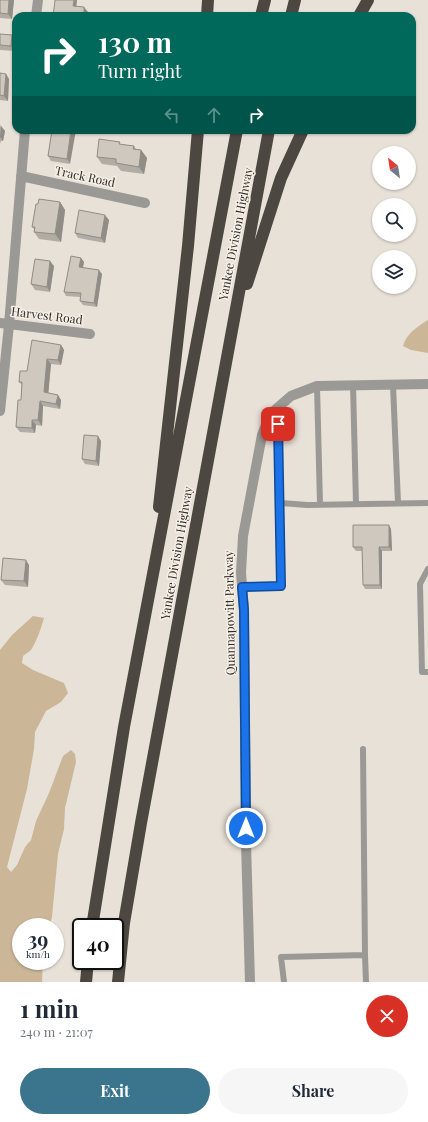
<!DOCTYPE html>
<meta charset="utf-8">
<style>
body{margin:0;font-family:"Playfair Display",serif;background:#f6f6f7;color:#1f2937;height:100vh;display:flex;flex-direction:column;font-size:15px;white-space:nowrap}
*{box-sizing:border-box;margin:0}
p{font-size:13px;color:#747a83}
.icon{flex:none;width:22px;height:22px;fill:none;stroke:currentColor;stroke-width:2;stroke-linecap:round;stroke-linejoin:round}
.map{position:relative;height:982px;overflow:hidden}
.side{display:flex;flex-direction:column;background:#fff;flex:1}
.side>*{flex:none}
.hud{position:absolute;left:12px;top:12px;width:404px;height:122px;border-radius:12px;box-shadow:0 1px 3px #0004;background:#00695c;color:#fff;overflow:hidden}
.needle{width:26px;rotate:330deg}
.fabs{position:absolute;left:372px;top:146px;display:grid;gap:8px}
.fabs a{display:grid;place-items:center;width:44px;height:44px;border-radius:50%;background:#fff;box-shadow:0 1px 3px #0004;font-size:20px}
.speed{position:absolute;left:12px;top:918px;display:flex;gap:8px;font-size:20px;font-weight:700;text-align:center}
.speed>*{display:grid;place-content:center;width:52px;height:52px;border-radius:50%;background:#fff;box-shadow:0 1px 3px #0004;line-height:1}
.speed small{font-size:10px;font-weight:400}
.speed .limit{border:2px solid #111;border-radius:6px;background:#fff;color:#111}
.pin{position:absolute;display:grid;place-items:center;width:34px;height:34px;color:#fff;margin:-17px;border-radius:8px;box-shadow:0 2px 6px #0006}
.me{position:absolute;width:44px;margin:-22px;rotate:0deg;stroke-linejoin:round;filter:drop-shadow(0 0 3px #0008)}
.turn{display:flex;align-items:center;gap:14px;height:84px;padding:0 20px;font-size:18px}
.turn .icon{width:52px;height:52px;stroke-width:2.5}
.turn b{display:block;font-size:28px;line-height:34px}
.lanes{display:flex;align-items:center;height:38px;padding:0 20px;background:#0003;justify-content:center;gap:20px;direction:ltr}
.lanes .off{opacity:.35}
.round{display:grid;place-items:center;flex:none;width:42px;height:42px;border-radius:21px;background:#f6f6f7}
.overview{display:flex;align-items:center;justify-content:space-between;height:68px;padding:0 20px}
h1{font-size:24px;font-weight:700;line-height:30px}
.cta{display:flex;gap:8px;margin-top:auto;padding:8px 20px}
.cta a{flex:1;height:46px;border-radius:24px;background:#3a748d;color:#fff;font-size:16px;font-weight:700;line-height:46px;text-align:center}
.cta a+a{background:#f6f6f7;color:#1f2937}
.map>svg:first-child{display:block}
</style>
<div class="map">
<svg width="428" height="982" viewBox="0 0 428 982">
<rect width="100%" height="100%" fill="#e8e1d8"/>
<path fill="#cbb698" d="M428 320V353L411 350 403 346C406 334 418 326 428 320Z
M33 616 44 618C41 628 37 641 31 650 29 652 25 654 23 656L22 663 33 670 64 683 68 693 61 702 46 711 35 732 34 749 27 789 7 867 11 872 17 865 25 847 31 840 36 821 49 793 63 756 71 750 75 754 76 762 65 808 64 829 58 854 52 917 49 927H21V961H43L42 982H0V650L12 635Z"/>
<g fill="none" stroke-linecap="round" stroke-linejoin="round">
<path stroke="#9b9995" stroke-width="6" d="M353 385 356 504
M393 385 398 503
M317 386 320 504
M278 408 281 503 307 505 428 503
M428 569 420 584 422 672H428
M242 587 281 586V503
M365 955 366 982
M284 982 281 957 365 955 363 749"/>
<path stroke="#9b9995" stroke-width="10" d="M36 16 38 0
M21 176 145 203
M0 323 90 334
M0 411 9 325 25 130"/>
<path stroke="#9b9995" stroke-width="10" d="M250 982 246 843 244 610 241 573 243 536 262 435 267 422 275 410 291 396 317 386 428 384"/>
<path stroke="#4c4740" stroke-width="12" d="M207 16 208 0
M261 16 265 0
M291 16 295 0
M359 16 368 0
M247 284 281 178 303 130
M159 507 188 246 198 130
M92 927 124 727 237 130
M86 982 88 961
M118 982 124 923 141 823 269 130"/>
</g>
<path fill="#b1aca4" d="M0 0H14L12 19 0 18Z
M0 34 12 35 16 40 15 51 0 50Z
M0 73 6 74 9 79 8 101 0 100Z
M0 125 5 131 3 141H1L0 144Z
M52 130 70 164 51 161 48 156Z
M122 145 134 146 136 149 141 150 147 158 144 174 121 171 117 166 102 164 97 157Z
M60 202 65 210 61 242 39 239 34 232V229L32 227 38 204Z
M109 220 105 243 78 238 75 233Z
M81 258 84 262 83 268 102 274 97 307 83 305 80 301V297L66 296 64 292Z
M54 266 50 292 35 290 31 284Z
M61 345 64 350 61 365 51 364 48 393 61 400 60 409 43 406 42 426 36 425 35 433 20 432 16 427 21 400 22 385 19 382 27 371Z
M101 441 99 466 85 464 82 459Z
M391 529 392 551H382V589H365L363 585 362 551H356L353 547Z
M29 565 28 587 5 585 1 580Z"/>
<path fill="#908c86" d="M9 0H14L12 19 8 14Z
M74 0H77L76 11 73 6Z
M84 7 88 12V16H84Z
M12 35 16 40 15 51 11 46Z
M6 74 9 79 8 101 4 96Z
M1 126 5 131 3 141 0 137Z
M71 130H76L70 164 67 159Z
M141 150 147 158 144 174 139 167Z
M60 202 65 210 61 242 55 234Z
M105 215 109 220 105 243 101 238Z
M81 258 84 262 82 271 79 267Z
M50 261 54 266 50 292 47 287Z
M99 270 102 274 97 307 94 303Z
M61 345 64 350 61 365 58 360Z
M47 359 51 364 48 397 44 392Z
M58 395 61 400 60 409 56 404Z
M40 401 43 406 42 426 38 420Z
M32 420 36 425 35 433 32 428Z
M98 436 101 441 99 466 96 461Z
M389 525 391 529 392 551 389 547Z
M379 547 382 551V589L380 585Z
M26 560 29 565 28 587 24 581Z"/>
<path fill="#cec8bf" stroke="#908c86" d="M0 0H9L8 14 0 13Z
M55 0H74L73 6 84 7V16H53Z
M0 34 12 35 11 46 0 45Z
M0 73 6 74 4 96 0 95Z
M52 130H71L67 159 48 156Z
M99 139 120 142 119 144 134 146 133 149 141 150 139 167 116 163V159L97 157Z
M39 199 60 202 55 234 34 232 35 227H32L36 204H38Z
M79 210 105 215 101 238 75 233Z
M71 256 81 258 79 267 99 270 94 303 80 301 81 293 64 292Z
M35 259 50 261 47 287 31 284Z
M32 340 61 345 58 360 47 359 44 392 58 395 56 404 40 401 38 420H32V428L16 427 18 400H21L22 382H19L20 371H27Z
M84 435 98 436 96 461 82 459Z
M353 525H389V547H379L380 585H363L362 547H353Z
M3 558 26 560 24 581 1 580Z"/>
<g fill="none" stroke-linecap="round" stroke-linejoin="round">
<defs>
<path id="route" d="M246 828 244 610 242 587 281 586 278 424"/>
</defs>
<use href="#route" stroke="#114b97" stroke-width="10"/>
<use href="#route" stroke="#1a73e8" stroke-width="7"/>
</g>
<g text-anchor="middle" stroke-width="3" stroke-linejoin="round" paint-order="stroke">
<g font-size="12" fill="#2f2c29" stroke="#f5efe6">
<text transform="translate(85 177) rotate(12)" y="4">Track Road</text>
<text transform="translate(236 234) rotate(-79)" y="4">Yankee Division Highway</text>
<text transform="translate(47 316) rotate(7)" y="4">Harvest Road</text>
<text transform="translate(177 553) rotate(-80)" y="4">Yankee Division Highway</text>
<text transform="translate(230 613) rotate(-91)" y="4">Quannapowitt Parkway</text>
</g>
</g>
</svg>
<div class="fabs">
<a><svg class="needle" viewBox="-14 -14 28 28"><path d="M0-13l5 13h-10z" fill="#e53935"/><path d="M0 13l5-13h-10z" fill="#747a83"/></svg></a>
<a><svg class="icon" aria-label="search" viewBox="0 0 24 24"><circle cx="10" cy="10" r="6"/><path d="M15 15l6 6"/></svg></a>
<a><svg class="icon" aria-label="layers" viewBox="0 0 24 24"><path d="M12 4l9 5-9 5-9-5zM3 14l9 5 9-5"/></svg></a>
</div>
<div class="speed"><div>39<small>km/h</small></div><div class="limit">40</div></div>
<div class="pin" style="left:278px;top:424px;background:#d93025"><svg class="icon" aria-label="arrive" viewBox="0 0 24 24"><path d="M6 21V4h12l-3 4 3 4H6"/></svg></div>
<svg class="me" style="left:246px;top:828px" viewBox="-20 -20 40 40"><circle r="17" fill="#1a73e8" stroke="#fff" stroke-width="3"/><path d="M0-11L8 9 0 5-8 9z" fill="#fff"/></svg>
<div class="hud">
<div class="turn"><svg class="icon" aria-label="right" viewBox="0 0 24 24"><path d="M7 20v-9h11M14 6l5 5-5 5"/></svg><div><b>130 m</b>Turn right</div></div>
<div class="lanes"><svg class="icon off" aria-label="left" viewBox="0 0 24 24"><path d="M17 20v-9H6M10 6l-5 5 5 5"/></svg><svg class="icon off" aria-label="ahead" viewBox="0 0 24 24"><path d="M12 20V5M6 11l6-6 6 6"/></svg><svg class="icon" aria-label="right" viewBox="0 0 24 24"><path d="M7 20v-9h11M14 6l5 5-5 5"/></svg></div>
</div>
</div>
<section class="side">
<div class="overview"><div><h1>1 min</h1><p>240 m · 21:07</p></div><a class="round" style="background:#d93025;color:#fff"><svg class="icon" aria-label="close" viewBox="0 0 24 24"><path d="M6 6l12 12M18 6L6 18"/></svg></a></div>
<div class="cta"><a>Exit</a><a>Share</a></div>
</section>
